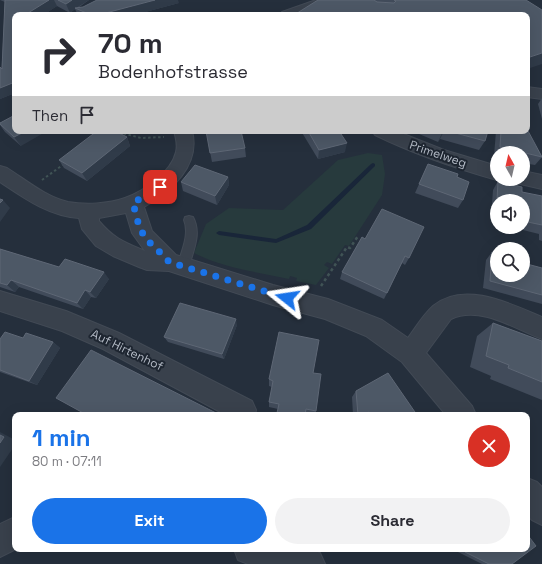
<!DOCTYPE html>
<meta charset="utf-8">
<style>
body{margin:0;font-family:"Space Grotesk",sans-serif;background:#f2f2f3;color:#2b2b33;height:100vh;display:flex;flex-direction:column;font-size:15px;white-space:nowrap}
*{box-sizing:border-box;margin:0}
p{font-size:13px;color:#7c7c81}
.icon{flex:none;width:22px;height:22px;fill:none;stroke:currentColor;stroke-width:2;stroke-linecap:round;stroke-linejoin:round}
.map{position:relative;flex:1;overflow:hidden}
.panel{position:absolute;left:12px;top:412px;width:518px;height:140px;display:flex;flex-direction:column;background:#fff;border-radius:8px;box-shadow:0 4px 16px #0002}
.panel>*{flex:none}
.banner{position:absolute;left:12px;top:12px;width:518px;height:122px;border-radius:8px;box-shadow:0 4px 16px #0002;background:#fff;color:#2b2b33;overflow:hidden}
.needle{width:26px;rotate:352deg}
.fabs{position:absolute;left:490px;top:146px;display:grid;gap:8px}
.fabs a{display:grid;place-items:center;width:40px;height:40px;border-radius:50%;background:#fff;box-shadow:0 4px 16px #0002;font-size:20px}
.pin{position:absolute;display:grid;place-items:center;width:34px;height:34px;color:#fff;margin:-17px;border-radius:8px;box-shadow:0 2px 6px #0006}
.me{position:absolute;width:44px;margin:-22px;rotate:285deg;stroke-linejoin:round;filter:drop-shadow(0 0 3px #0008)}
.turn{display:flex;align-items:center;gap:14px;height:84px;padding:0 20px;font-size:18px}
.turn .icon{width:52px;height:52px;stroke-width:2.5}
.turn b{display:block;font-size:28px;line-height:34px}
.then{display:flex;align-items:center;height:38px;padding:0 20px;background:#0003;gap:8px;font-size:15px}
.round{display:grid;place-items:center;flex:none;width:42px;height:42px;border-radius:21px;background:#f2f2f3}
.headline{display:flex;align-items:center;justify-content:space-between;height:68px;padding:0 20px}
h1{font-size:24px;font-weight:600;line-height:30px;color:#1a73e8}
.button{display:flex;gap:8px;margin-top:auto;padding:8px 20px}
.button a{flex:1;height:46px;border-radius:24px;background:#1a73e8;color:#fff;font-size:16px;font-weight:600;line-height:46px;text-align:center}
.button a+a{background:#f2f2f3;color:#2b2b33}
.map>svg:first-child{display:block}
</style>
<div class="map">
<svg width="542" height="564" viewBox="0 0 542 564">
<rect width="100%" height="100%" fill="#252f3c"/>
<path fill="#273a3d" d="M368 153 382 155 385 174 382 195 349 246 345 245 332 264 327 262 324 265 329 268 316 285 296 281 297 278 290 276 289 279C257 272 223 268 194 253L206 224 229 208 283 210 338 160Z"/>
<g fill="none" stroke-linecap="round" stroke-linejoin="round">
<path fill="#192639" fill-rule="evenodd" d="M373 163 375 164V166L311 229 276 243 219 235 216 233 219 231 276 239 307 225 371 164Z"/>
<defs>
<path id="service" d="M189 216 193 217C202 234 193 250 189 267L187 271 183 272 179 271 177 267C181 252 190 235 184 220L185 217Z"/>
<path id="minor" d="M316 0H334L333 3 299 15H280L282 12Z
M527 87 542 89V99L527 97Z
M174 131H192C201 165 171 192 144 207L152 231 176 255 273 285 328 299 382 320 408 338C416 327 423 315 433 306 464 280 511 304 542 317V339C515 329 480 305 451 319L426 353 472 406 476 415H446L402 362 366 336 325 319 273 305 169 271 147 270 139 267 113 256 96 246 82 229 79 218C49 216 24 198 0 182V166L7 168C26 180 46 197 68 202 86 205 108 204 125 198 144 191 171 173 176 152 178 145 176 138 174 131ZM126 213 132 233 145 251C124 242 113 238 99 221V218Z
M372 131H396L444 150 497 166V179H499L497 180C455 168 414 154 375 135Z
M523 171 542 175V189L516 183 514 179H523Z
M0 291 66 311 119 333 252 401 256 410 255 415H226L103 349 62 331 0 311Z
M527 478 537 482 542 487V525L532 520 527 515Z
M15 517V549H16L0 557V524Z
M234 549H310L320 553 325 564H248L238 560Z"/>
</defs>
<use href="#service" stroke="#424a55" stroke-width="2"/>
<use href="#minor" stroke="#424a55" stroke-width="2"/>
<path stroke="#405355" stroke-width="2" stroke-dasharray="2.5 2.5" stroke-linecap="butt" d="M114 131 141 138 164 137
M42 180 64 164"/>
<path stroke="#405355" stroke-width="2.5" stroke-dasharray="3 3" stroke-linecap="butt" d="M321 286 347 247 350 248 358 236"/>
<use href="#service" fill="#39414c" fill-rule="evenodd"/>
<use href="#minor" fill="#39414c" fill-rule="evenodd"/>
</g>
<path fill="#414b5a" d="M0 0H89L78 8 179 3 134 15H78L75 9 70 13 57 6 43 15H15V93L0 99 5 2Z
M318 0H526L542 64 527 15Z
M542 98V119L538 104Z
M15 115 21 146 5 132 0 125V123Z
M206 131 245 148 246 157 212 162Z
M301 131H339L345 152 318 159Z
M412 131H488L485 141 479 150 440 139 438 142Z
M496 131H527L542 157 535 165 523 163V153H497V157L494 156Z
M127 137 130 146 87 181 64 168 59 160Z
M428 164 457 177 463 200 458 208 415 193Z
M228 177 229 185 217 205 183 191 181 182Z
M498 181 522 192 542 196V241L539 240V234L515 228V227H523V201H497V218L491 217 493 190Z
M362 237 409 258 405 265 402 263 384 299 340 279 342 272Z
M0 249 59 267 109 279 96 298 91 297 83 309 19 287 15 292 0 287Z
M492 252 527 264 542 268V304L483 288 486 260Z
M493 323 542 341V400L490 379 491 376 470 367 477 336Z
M237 325 224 359 168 342 164 337Z
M23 338 53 342 60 348 37 385 0 372V339Z
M313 373 316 411 314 415 306 414 305 415H277L278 409 269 407V402L272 387 269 386V379Z
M356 391 417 415H353L352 397Z
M453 549H527L512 564H482L454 550Z"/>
<path fill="#303b49" d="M49 0H54L57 6 43 15H28V13Z
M72 0H89L76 8H75V9L70 13 66 4Z
M155 0H178L179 3 134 15H98Z
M542 53V64L527 69V58Z
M15 82V93L0 99V88Z
M26 131H47L21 146 14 137Z
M444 131 440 139 438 142 442 133Z
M127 137 130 146 87 181 82 173Z
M347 143 345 152 318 159 319 150Z
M228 177 229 185 217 205 215 196Z
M3 200 10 208 0 222V203Z
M104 272 109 279 96 298 90 292Z
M11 280 19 287 15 292 7 285Z
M85 290 91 297 83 309 77 303Z
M236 319 237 325 224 359 222 354Z
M53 342 60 348 37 385 29 381Z
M0 432 15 440V445L0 467Z"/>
<path fill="#4d5866" stroke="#5e6775" d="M5 0H49L28 13V15H15V82L0 88V67L2 69Z
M58 0H72L66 4Z
M97 0H155L98 15H91L75 8 83 7Z
M318 0H374L377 2 394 3 396 1 394 0H526L542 10V53L527 58V15H294Z
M15 115V131H26L14 137 0 124V123Z
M527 129 542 157 500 147 501 131H527Z
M97 131H115L127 137 82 173 59 160Z
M206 131H241L245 148 210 153Z
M308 131H339L347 143 319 150Z
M437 131H444L442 133Z
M448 131H488L485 141Z
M428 164 458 174 457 177 469 182 463 200 419 184Z
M195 165 228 177 215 196 181 182Z
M498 181 522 187V192L542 196V225L523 221V201H497Z
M0 199 3 200 0 203Z
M382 209 424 227 409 258 405 256 387 293 342 272 362 237 365 239Z
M0 249 59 267 65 259 104 272 90 292 85 290 77 303 11 280 7 285 0 283Z
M492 252 497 254V275H523V260L527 261V264L542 268V295L490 281Z
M180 303 236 319 222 354 164 337Z
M493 323 542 341V382L508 368 509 365 486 356Z
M5 332 23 338 26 333 53 342 29 381 0 370V339Z
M279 332 319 340 313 373 321 374 316 411 306 409 305 415H287L277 413 279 404 269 402 273 381 269 379Z
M91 350 220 415H87L56 398Z
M388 373 417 415H371L369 412 363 415H358L356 391Z
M0 435 4 437 0 443Z
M527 534 536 546 512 564H489L465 552 463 549H527Z"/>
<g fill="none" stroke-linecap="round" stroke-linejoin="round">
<path stroke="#1a73e8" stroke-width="7" stroke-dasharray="0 12.6" d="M160 187 133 203C136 214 138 227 145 237 152 246 162 253 169 262L287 298"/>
</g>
<g text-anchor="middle" stroke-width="4" stroke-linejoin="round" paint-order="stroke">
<g font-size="12" fill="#b5bcc7" stroke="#1e2631">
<text transform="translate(438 154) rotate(19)" y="4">Primelweg</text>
<text transform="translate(127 350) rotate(26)" y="4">Auf Hirtenhof</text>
</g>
</g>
</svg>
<div class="fabs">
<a><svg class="needle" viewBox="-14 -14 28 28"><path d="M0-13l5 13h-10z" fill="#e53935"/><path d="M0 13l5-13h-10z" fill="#7c7c81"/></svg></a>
<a><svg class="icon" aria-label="sound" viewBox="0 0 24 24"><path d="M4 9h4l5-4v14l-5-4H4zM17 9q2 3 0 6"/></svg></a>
<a><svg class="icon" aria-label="search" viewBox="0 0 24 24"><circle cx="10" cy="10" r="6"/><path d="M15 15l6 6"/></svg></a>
</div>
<div class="pin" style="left:160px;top:187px;background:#d93025"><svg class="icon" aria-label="arrive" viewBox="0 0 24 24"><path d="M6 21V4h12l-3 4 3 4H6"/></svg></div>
<svg class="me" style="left:287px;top:298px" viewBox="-20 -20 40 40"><path d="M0-17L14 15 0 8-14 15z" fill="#1a73e8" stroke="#fff" stroke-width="4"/></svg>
<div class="banner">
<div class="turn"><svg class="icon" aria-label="right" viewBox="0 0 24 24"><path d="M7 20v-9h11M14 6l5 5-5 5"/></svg><div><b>70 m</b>Bodenhofstrasse</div></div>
<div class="then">Then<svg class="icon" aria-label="arrive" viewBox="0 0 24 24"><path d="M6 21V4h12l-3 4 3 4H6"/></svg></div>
</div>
<section class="panel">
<div class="headline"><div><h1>1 min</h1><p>80 m · 07:11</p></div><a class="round" style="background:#d93025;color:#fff"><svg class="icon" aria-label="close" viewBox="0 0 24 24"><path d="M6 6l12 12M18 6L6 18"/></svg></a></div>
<div class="button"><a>Exit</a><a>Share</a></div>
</section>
</div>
